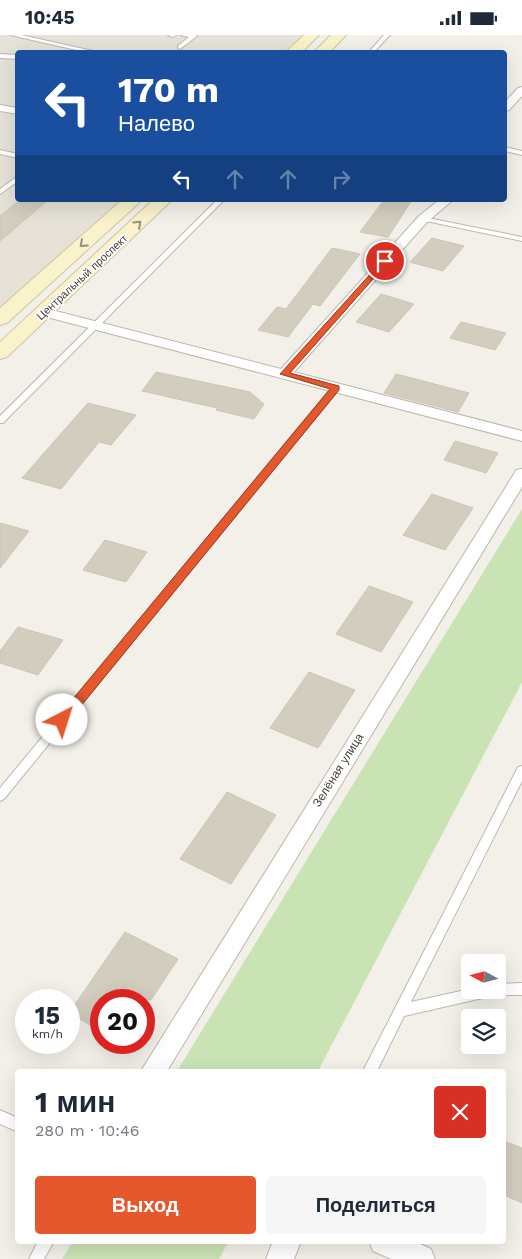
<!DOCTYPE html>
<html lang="ru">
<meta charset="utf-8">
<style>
body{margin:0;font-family:"Work Sans",sans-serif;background:#f6f6f7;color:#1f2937;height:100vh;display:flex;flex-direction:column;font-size:19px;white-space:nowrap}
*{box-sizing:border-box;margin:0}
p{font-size:16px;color:#747a83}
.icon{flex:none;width:28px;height:28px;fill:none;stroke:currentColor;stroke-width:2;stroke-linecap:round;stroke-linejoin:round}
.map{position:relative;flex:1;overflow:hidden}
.sheet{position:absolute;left:15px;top:1034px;width:491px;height:175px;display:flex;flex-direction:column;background:#fff;border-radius:5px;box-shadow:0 5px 20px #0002}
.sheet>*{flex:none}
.guide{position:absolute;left:15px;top:15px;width:492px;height:152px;border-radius:5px;box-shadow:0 5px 20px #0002;background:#1a4fa0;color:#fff;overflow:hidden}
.needle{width:32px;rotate:277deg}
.fabs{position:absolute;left:461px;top:919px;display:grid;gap:10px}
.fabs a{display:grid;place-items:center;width:45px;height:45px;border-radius:5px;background:#fff;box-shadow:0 5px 20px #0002;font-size:25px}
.speed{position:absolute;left:15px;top:954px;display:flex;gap:10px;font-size:25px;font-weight:700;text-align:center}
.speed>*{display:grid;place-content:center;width:65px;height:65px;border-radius:50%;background:#fff;box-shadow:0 5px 20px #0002;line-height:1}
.speed small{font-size:12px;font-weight:400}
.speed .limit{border:8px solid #d22;background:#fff;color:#111}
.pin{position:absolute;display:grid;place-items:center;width:42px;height:42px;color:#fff;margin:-21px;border:2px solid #fff;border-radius:50%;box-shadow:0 1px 5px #0007}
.me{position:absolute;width:55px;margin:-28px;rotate:40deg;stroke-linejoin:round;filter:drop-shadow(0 0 4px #0008)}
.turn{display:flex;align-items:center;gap:18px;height:105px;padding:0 20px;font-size:22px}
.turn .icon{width:65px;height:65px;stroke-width:2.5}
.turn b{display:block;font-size:35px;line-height:42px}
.lanes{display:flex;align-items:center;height:48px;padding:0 20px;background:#0003;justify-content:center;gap:25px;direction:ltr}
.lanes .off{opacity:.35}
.round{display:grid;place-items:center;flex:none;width:52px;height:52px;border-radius:5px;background:#f6f6f7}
.head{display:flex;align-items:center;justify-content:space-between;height:85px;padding:0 20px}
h1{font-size:30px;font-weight:700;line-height:38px}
.button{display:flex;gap:10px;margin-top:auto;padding:10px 20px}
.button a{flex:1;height:58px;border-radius:5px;background:#e5572d;color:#fff;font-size:20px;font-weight:700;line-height:58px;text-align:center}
.button a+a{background:#f6f6f7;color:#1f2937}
.status{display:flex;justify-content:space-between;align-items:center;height:35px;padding:0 25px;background:#fff;direction:ltr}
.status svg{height:14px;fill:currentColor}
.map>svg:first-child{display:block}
</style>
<div class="status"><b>10:45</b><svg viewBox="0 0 49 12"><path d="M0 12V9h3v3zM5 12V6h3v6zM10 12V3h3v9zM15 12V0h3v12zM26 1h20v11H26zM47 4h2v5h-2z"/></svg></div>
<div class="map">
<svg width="522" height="1224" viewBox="0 0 522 1224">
<rect width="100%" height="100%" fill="#f2f0e8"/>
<path fill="#e6e2d7" d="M0 0H304L284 17 18 18V165H120L0 273Z"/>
<path fill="#cae3b5" d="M522 474V647L318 1036H177Z
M73 1206H229L219 1224H62Z"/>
<path fill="#d3cdbf" stroke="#cdc5b3" d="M20 165H48L0 206V181Z
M384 165H412L388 202 360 197Z
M432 203 464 211 443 236 410 227Z
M332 213 360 219 320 271 313 269 288 302 258 295 277 272 286 274Z
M381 259 414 269 389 297 356 287Z
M461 287 506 298 495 315 450 303Z
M156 337 250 357 264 369 254 384 216 375 217 373 142 356Z
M396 339 469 358 458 377 384 358Z
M88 368 136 380 111 410 99 407 61 454 22 443Z
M455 406 498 418 486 438 444 425Z
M432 459 473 473 445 515 403 500Z
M0 488 29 496 0 533Z
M105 505 147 517 126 547 83 535Z
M369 551 413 567 381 617 336 599Z
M18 592 63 605 38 640 0 628V616Z
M309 637 355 655 318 713 270 693Z
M227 757 276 780 231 849 180 824Z
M125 897 178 924 151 965H101V996L69 978Z
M504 1106 522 1113V1168L504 1160Z"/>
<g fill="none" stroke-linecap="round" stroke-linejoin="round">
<defs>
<path id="lane" d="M10 0H21L102 18H90Z
M168 0H176L173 2Z
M180 0H196L197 1 180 14 178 13V11L189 2Z
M384 0H390L373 18H368Z
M0 19 18 20V24L0 23Z
M505 112 522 116V120L505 116Z
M0 115 18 119V123L0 119Z
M18 141V146L0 159V154Z
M217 165H224L3 388H0V381Z
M423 182 522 202V206L421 185 420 184Z
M333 351H339L340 353 4 764 0 766V753Z
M522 731V746L411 967 470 954 498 955V949L522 948V960H496L404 981 377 1036H363L518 732Z
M0 1075 18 1083V1097L0 1089Z
M38 1206H54L44 1224H29Z"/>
<path id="street" d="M522 52V61L509 75 505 76V67L518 53Z
M0 70 18 73V79L0 76Z
M439 165H453L427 187 294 337 522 396V406L39 280 37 277 44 273 281 334 419 181Z
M522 434V452L167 1036H141L514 439 516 435Z
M273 1206H301L294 1224H266Z
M369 1206H414L431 1214 435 1224H391L373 1216Z"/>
<path id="secondary" d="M304 0H319L301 18H285Z
M331 0H346L329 18H313Z
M122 165H142L7 288 0 290V273Z
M153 165H172L7 322 0 324V307Z"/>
</defs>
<use href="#lane" stroke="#bdb8ac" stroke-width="2"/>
<use href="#street" stroke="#bdb8ac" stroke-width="2"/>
<use href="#secondary" stroke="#cec59c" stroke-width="2"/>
<use href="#lane" fill="#fff" fill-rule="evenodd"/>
<use href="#street" fill="#fff" fill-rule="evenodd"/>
<use href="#secondary" fill="#f9f2cb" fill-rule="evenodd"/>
</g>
<defs><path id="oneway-chevron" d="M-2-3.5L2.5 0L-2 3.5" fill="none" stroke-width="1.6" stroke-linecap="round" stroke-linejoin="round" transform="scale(1.25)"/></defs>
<g stroke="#96917a">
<use href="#oneway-chevron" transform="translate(138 189) rotate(-43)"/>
<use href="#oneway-chevron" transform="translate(83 209) rotate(138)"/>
</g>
<path fill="#e5572d" stroke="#95391d" d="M383 225 389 226 290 338 339 351V355L67 688H58L56 685 58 682 330 354 280 339Z"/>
<g text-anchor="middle" stroke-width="4" stroke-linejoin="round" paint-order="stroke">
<g font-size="11" fill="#454138" stroke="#fff">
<text transform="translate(82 242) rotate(-43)" y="4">Центральный проспект</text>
</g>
<g font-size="12" fill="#454138" stroke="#fff">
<text transform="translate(338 735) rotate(-58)" y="4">Зелёная улица</text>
</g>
</g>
</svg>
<div class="fabs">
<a><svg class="needle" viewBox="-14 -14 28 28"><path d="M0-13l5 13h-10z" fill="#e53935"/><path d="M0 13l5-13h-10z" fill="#747a83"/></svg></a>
<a><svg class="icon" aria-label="layers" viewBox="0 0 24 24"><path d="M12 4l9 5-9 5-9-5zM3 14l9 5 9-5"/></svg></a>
</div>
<div class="speed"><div>15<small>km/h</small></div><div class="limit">20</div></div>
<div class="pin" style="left:385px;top:226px;background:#d93025"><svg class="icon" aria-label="arrive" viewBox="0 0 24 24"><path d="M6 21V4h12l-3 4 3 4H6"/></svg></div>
<svg class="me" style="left:62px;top:685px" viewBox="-20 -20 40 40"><circle r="19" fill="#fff"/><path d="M0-13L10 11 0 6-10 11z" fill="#e5572d"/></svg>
<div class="guide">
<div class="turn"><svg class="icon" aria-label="left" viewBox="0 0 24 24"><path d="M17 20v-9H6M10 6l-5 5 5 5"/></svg><div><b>170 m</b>Налево</div></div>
<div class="lanes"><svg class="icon" aria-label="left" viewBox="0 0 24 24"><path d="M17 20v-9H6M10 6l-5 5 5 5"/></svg><svg class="icon off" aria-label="ahead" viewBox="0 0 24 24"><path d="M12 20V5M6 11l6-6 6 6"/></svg><svg class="icon off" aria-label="ahead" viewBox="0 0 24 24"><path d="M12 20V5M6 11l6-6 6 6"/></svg><svg class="icon off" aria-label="right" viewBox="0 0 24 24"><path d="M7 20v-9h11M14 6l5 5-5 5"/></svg></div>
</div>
<section class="sheet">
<div class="head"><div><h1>1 мин</h1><p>280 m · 10:46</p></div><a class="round" style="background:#d93025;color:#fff"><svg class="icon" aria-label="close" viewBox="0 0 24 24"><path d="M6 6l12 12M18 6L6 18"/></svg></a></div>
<div class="button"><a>Выход</a><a>Поделиться</a></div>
</section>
</div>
